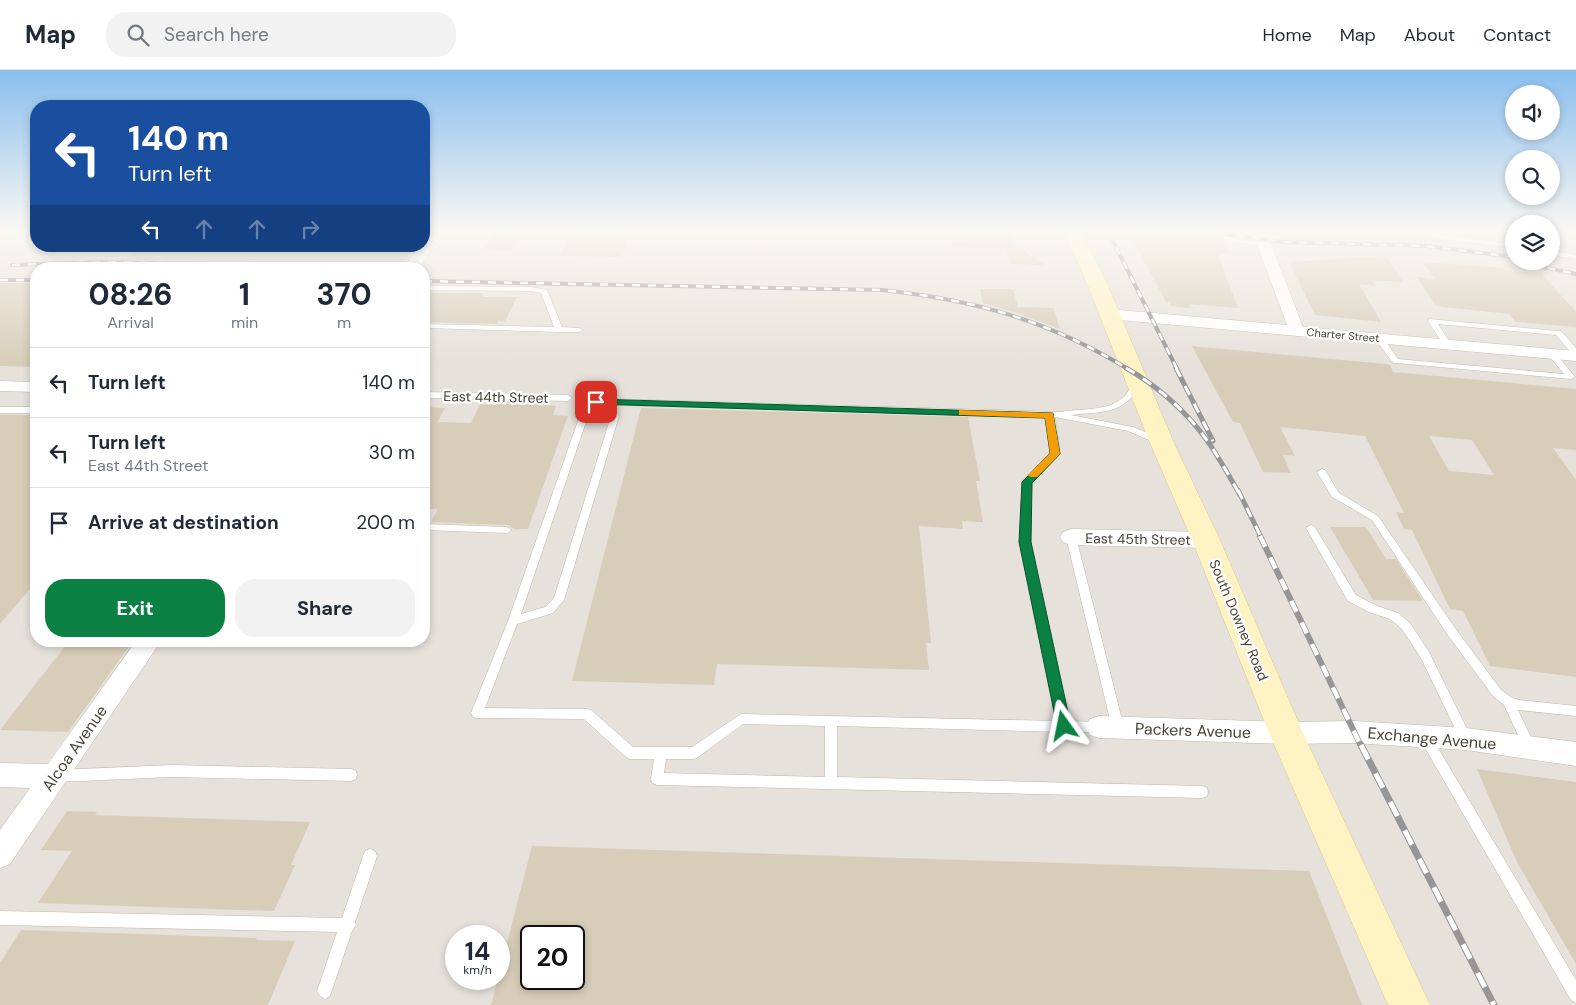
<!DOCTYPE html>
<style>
body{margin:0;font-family:"DM Sans",sans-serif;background:#f2f2f3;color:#1f2937;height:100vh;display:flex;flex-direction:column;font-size:19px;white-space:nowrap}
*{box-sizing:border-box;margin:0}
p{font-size:16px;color:#747a83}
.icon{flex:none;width:28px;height:28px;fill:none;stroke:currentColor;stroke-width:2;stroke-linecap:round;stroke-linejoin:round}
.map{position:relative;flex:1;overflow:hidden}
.panel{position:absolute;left:30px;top:192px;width:400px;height:385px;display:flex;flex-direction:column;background:#fff;border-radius:20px;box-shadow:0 2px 8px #0003}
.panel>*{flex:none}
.top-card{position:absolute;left:30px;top:30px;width:400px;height:152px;border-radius:20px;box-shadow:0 2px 8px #0003;background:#1a4fa0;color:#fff;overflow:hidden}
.buttons{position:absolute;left:1505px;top:15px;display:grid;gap:10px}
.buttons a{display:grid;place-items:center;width:55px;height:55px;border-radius:50%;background:#fff;box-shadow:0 2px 8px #0003;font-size:25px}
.speed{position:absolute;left:445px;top:855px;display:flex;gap:10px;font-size:25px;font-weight:700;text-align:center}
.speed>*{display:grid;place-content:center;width:65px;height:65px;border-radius:50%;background:#fff;box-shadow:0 2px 8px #0003;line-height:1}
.speed small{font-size:12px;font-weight:400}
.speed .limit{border:2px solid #111;border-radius:8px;background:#fff;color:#111}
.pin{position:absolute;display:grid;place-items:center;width:42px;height:42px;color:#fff;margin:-21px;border-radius:10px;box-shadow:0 2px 8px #0006}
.me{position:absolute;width:55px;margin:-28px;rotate:348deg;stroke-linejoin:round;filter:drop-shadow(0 0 4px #0008)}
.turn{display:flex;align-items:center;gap:18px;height:105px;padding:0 15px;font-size:22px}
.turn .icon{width:65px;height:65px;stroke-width:2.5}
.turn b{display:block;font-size:35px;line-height:42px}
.lanes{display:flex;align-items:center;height:48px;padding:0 15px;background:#0003;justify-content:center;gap:25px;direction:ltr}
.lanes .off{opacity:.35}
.eta{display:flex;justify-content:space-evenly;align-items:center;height:85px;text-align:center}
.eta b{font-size:30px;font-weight:700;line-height:35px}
.cta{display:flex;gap:10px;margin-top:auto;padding:10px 15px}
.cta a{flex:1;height:58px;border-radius:20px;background:#0b8043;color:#fff;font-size:20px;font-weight:700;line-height:58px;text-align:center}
.cta a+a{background:#f2f2f3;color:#1f2937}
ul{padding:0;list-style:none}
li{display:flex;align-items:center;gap:15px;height:70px;padding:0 15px;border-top:1px solid #e0e1e3}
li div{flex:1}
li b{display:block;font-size:19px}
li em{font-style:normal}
header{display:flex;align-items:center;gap:30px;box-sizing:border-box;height:70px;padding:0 25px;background:#fff;border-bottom:1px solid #e0e1e3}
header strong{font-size:24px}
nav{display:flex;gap:28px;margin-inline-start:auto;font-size:18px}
.search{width:350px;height:45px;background:#f2f2f3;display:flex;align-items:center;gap:12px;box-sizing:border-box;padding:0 18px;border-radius:20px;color:#747a83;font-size:19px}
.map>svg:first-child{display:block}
</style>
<header>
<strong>Map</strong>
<div class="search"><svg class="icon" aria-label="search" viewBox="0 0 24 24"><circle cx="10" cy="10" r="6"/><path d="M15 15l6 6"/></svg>Search here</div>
<nav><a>Home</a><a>Map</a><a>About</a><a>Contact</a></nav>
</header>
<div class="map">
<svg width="1576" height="935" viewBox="0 0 1576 935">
<rect width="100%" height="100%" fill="#f4f0e5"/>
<path fill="#e6e1da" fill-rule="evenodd" d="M0 163H36V176H424V163H1514V191H1551V163H1576V935H0ZM36 199H424V571H36ZM456 866H499V909H456ZM531 866H574V909H531Z"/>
<path fill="#e5e2de" d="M1078 483 1162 485 1167 488 1217 621 1202 638 1121 636Z"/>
<path fill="#d7cdb9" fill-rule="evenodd" d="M493 163H522L512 180 483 179Z
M571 163H631L622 187 560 186Z
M950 163H1011L1016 177H1023L1025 182 1046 195 1011 194 1006 178 953 177Z
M1129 163H1197L1221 170 1233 183 1218 185 1238 238 1189 234 1190 238 1171 236 1170 232H1166Z
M142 176H413L397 199 263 196 267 192 126 190Z
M1386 186 1403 212 1372 210 1376 216 1359 214 1381 252 1315 245 1289 192Z
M1423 192 1504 198V200L1542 204 1576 242V257L1516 252 1509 244 1436 236 1416 207 1435 209Z
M0 213H36V297L0 296Z
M980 219H1013L1018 237 1053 238 1060 259 1016 243 983 233Z
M424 223H483V227H517L505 251H498L496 254 424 252Z
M1192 276 1385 294 1390 295 1393 302 1576 319V380L1553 378 1576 410V607L1490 596 1463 541 1450 539 1412 460 1404 459 1396 442 1404 443 1365 366 1280 357 1295 386 1283 385 1291 403 1263 402 1240 353 1233 352ZM1429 366 1472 370 1494 405 1449 401Z
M496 331 543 332 541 335 556 336 553 345 568 346 528 459H514L507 455 431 452 438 439H424V337L445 338 437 352 471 353 480 334 495 335Z
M641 338 968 347 980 411H976L983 452 962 451 963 459 919 456 931 573H926L929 600 717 594 714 615 572 611Z
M0 345H36V512L0 554Z
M1330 457H1366L1386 489H1396L1423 531 1373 530Z
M69 571H133L68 662 0 660Z
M1477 699 1576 712V894L1517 792Z
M67 741 97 742 95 745 310 752 291 795H295L274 841 38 833 72 781 41 780Z
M532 776 1309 801 1362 935H491ZM531 866H574V909H531Z
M21 860 257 868 256 870 295 871 268 935H0V893Z"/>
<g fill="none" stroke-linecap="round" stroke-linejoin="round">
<defs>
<path id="lane" d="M1206 163H1215L1237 169 1264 172 1267 174 1264 176 1237 173Z
M1409 163H1425L1514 174V178L1412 165Z
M1551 181 1576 185V189L1551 185Z
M424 216 531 217 547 220 562 257 579 258 583 260 579 262H559L424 258V254L554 257 541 223 531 221 424 220Z
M1429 249 1558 261H1561L1576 278V285H1573L1556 265 1438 254 1451 274 1447 276 1443 274 1428 251Z
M1376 266H1382L1398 289 1564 304 1547 283 1551 281H1554L1575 307 1571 309 1396 293H1393L1376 270Z
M1133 312H1136L1140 314C1124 346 1102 341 1071 345L1133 357 1162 369 1163 371 1162 373H1156L1128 361 1055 347 1060 384 1032 413 1030 472 1069 651 1098 652 1102 653 1104 657 1102 661 1098 662H1064L837 656V707L1202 716 1207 718 1208 722 1207 726 1202 728 657 715 652 713 651 709 654 689H630L626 687 584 649 477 648 473 647 471 643 508 551 580 345 594 337 616 340 619 346 564 530 553 543 517 554 485 638 587 639 591 640 633 677H692L741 644 1057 651 1020 472 1022 412 1050 383 1046 347 579 334 575 331 579 328 1061 342C1081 338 1109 342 1125 326 1128 322 1130 317 1133 312ZM595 343 610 344 611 346 554 528 545 537 521 544 588 346ZM743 654 825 656V707L664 703 666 689H694L698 687Z
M424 322 568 325 572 328 568 331 424 328Z
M0 337H36V343H0Z
M1322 399 1325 400 1339 423 1378 446 1455 558 1501 620 1512 628 1519 630 1576 636V646L1518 640 1535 676 1533 680 1529 681 1525 680 1504 635 1493 626 1447 564 1372 450 1332 427 1317 402Z
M424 454 507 457 512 460 507 463 424 460Z
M1311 455 1314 456 1356 525 1377 536 1398 543 1410 553 1429 582 1472 669 1470 673 1466 674 1462 673 1421 588 1402 559 1390 549 1369 542 1348 531 1306 458Z
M1071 463 1076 467 1124 658 1122 662 1118 663 1114 662 1112 658 1066 467Z
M1425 662 1429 663 1576 910V933L1571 930 1421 671 1419 667 1421 663Z
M172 695 351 699 356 701 357 705 356 709 351 711 172 707 58 712 53 710 52 706 53 702 58 700Z
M370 779 375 781 377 786 355 852 356 855 352 861 330 926 325 929 320 926 317 921 337 862 0 855V841L342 848 363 786 365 781Z"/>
<path id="street" d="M428 163H442L418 199H403L419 176H424V169Z
M1256 163H1266L1268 166 1303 257 1576 281V291L1109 249 1103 247 1101 244 1103 241 1109 239 1287 255 1254 166Z
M0 311 36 312V322L0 321Z
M1071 459 1206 462 1214 465 1217 470 1214 475 1206 478 1071 475 1063 472 1060 467 1063 462Z
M136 571H161L10 794 0 798V760L30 718 0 717V693L48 694Z
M1099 646 1286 652 1354 651 1466 658 1576 672V696L1466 680 1354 673 1286 674 1099 668 1090 665 1086 657 1090 649Z"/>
<path id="secondary" d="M1064 163H1082L1106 211 1174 373 1220 470 1303 663 1430 935H1388L1269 663 1192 470 1150 373 1086 211Z"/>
</defs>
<use href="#lane" stroke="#c1b9a6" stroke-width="1"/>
<use href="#street" stroke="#c1b9a6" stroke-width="1"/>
<use href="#secondary" stroke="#d9c98f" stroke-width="1"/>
<use href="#lane" fill="#fff" fill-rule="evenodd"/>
<use href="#street" fill="#fff" fill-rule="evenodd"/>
<use href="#secondary" fill="#fff3c4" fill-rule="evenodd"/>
<defs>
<path id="rail-far3" d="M1109 163 1177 299
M1220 163 1285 172 1426 176 1514 187
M1516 191 1576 204
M12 195 105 192 264 195
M0 210H36
M424 211 882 220C975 230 1048 250 1128 299"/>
<path id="rail-far2" d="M1126 298C1156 315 1186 341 1206 369 1219 387 1229 406 1240 425
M1176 298 1213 371
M1238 420 1261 467"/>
<path id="rail-far1" d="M1260 466 1361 676"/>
<path id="rail" d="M1361 675 1494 935"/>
</defs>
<use href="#rail-far3" stroke="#969696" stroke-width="4"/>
<use href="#rail-far2" stroke="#969696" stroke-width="5"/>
<use href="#rail-far1" stroke="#969696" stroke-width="6"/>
<use href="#rail" stroke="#969696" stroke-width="7"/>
<use href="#rail-far3" stroke="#fff" stroke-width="2.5" stroke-dasharray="8" stroke-linecap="butt"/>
<use href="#rail-far2" stroke="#fff" stroke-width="3" stroke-dasharray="10" stroke-linecap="butt"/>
<use href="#rail-far1" stroke="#fff" stroke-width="4.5" stroke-dasharray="12" stroke-linecap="butt"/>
<use href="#rail" stroke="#fff" stroke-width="5" stroke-dasharray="16" stroke-linecap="butt"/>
</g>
<linearGradient id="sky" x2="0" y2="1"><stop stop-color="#89beee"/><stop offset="0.55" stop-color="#faf8f3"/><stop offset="1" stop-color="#faf8f3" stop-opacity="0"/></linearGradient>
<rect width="1576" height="294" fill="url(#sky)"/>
<path fill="#0b8043" stroke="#07532c" d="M596 329 1053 343 1060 384 1032 413 1031 472 1071 656 1069 661 1064 662 1059 661 1057 656 1019 472 1022 412 1050 383 1045 348 593 334V330Z"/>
<path fill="#f59e0b" d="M959 340 1053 343 1060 384 1037 407H1030L1028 405 1050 383 1045 348 963 345H959Z"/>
<g text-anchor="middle" stroke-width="4.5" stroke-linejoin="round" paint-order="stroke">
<g font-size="11" fill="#484134" stroke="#fff">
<text transform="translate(1343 265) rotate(5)" y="4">Charter Street</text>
</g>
<g font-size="14" fill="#484134" stroke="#fff">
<text transform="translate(496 327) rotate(1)" y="5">East 44th Street</text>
<text transform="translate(1138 469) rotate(1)" y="5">East 45th Street</text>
<text transform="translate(1239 550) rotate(67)" y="5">South Downey Road</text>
</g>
<g font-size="16" fill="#484134" stroke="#fff">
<text transform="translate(1193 660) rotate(2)" y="6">Packers Avenue</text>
<text transform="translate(1432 668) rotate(5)" y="6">Exchange Avenue</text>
<text transform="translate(74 678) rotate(-55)" y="6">Alcoa Avenue</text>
</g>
</g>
</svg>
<div class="buttons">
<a><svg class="icon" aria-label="sound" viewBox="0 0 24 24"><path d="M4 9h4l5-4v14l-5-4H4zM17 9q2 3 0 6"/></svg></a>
<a><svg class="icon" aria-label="search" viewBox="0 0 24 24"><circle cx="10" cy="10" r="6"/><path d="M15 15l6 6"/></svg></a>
<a><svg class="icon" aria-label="layers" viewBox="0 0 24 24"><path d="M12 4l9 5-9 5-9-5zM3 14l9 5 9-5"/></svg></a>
</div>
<div class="speed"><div>14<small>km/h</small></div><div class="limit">20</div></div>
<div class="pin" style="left:596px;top:332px;background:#d93025"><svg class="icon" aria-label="arrive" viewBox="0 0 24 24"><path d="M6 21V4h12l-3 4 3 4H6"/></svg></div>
<svg class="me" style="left:1064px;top:656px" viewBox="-20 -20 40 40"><path d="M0-17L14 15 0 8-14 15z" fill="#0b8043" stroke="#fff" stroke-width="4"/></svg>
<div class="top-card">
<div class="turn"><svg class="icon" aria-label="left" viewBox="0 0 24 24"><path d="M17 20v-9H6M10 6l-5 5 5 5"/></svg><div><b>140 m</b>Turn left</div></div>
<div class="lanes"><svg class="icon" aria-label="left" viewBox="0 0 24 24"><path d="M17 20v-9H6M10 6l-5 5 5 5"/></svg><svg class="icon off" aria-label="ahead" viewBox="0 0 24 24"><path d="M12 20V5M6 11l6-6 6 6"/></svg><svg class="icon off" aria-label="ahead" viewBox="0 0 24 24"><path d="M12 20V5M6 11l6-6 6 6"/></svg><svg class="icon off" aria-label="right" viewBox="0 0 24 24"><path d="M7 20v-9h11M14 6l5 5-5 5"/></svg></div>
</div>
<section class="panel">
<div class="eta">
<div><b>08:26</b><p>Arrival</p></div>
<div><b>1</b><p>min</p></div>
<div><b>370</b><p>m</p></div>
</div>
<ul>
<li><svg class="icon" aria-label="left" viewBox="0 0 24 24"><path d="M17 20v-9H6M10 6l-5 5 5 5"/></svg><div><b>Turn left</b></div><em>140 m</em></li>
<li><svg class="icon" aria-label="left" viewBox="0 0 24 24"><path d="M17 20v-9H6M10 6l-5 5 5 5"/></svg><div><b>Turn left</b><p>East 44th Street</p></div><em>30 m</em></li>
<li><svg class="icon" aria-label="arrive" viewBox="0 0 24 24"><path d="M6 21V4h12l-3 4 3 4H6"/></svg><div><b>Arrive at destination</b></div><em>200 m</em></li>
</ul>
<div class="cta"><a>Exit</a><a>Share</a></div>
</section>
</div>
